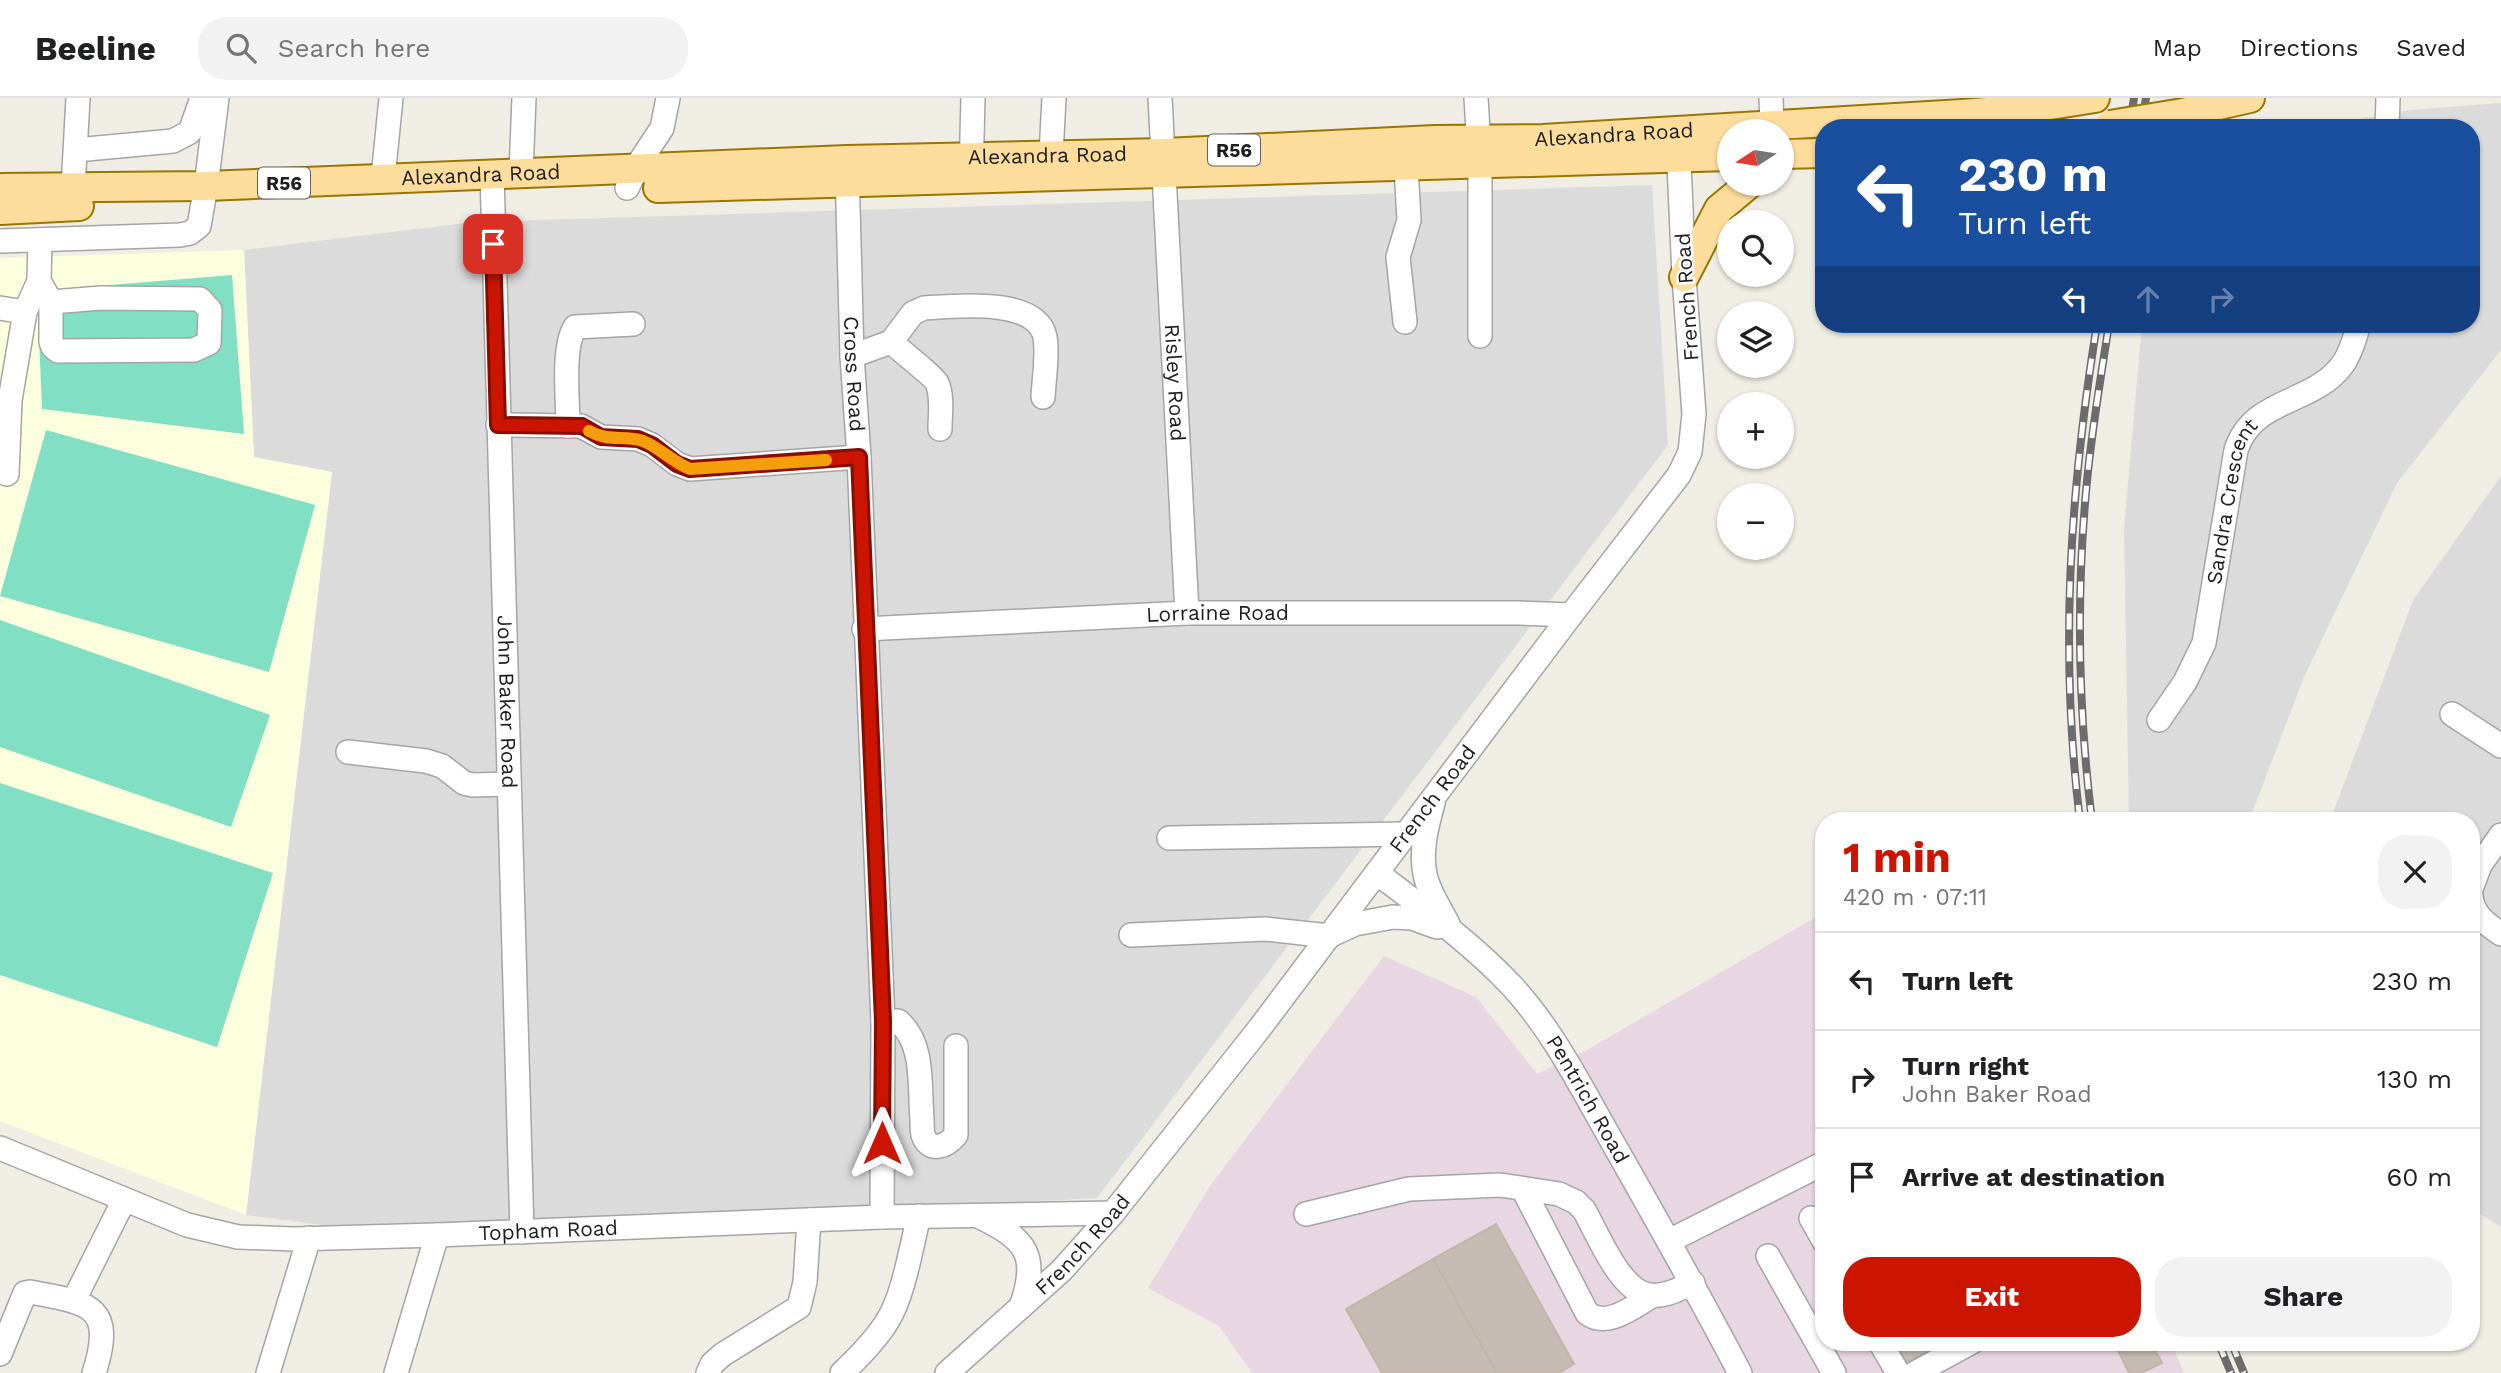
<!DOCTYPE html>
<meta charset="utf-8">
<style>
body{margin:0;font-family:"Work Sans",sans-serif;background:#f2f2f2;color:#202124;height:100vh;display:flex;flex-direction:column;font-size:26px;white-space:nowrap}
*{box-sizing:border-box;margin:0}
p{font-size:23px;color:#757577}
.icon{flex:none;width:38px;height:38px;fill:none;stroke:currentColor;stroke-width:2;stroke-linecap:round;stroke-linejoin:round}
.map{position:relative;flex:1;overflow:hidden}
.details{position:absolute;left:1815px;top:714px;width:665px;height:539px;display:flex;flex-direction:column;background:#fff;border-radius:28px;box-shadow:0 2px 5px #0004}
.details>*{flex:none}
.banner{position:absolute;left:1815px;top:21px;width:665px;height:214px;border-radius:28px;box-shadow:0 2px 5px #0004;background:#1a4fa0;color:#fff;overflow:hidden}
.needle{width:46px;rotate:258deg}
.controls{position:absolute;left:1717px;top:21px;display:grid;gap:14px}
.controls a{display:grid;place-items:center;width:77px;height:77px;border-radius:50%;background:#fff;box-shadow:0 2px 5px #0004;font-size:35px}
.pin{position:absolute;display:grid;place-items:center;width:60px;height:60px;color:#fff;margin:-30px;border-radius:14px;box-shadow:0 4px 10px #0006}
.me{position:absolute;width:77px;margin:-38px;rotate:0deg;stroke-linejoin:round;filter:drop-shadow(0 0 5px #0008)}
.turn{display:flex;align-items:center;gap:24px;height:147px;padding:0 28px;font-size:32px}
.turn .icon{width:91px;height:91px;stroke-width:2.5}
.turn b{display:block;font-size:49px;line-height:60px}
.lanes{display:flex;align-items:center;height:66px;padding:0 28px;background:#0003;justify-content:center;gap:35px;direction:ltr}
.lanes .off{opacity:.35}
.round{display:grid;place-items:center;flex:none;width:74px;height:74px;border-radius:28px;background:#f2f2f2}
.head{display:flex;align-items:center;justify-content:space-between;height:119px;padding:0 28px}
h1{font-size:42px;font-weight:700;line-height:52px;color:#cc1500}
.button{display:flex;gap:14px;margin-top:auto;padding:14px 28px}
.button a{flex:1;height:80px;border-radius:28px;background:#cc1500;color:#fff;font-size:28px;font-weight:700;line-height:80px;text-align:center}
.button a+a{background:#f2f2f2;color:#202124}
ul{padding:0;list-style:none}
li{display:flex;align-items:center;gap:21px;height:98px;padding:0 28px;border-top:2px solid #e0e0e0}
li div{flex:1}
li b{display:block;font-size:26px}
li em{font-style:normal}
header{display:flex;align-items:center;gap:42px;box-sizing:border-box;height:98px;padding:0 35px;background:#fff;border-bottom:2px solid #e0e0e0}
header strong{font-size:33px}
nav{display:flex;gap:38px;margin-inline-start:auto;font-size:24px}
.search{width:490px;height:63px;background:#f2f2f2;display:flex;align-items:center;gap:18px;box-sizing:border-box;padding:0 24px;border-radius:28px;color:#757577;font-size:26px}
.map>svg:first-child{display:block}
</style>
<header>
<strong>Beeline</strong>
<div class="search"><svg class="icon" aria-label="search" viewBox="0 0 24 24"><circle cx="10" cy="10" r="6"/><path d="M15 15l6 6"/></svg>Search here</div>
<nav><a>Map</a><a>Directions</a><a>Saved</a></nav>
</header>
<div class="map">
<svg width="2501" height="1275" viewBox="0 0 2501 1275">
<rect width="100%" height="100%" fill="#efede4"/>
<path fill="#dcdbdb" d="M2501 5V252L2397 385 2304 579 2249 723H2129L2124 431 2142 226H2471V30H2309L2410 12Z
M1652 87 1668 347 1097 1100 391 1136 246 1117 332 374 254 359 244 152 474 124Z
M2501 378V1129L2471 1110V723H2330L2413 502Z"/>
<path fill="#e8d6e3" d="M1823 815 1824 1244H2171L2184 1275H1252L1219 1228 1148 1190 1210 1088 1384 858 1476 899 1537 976 1587 952Z"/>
<path fill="#fcffdd" d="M244 152 254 359 332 374 246 1117 0 1023V160Z"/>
<path fill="#81dfc4" d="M232 177 244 336 42 311 37 193Z
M46 332 315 407 269 574 0 498Z
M0 522 270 617 231 729 0 649Z
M0 685 273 775 217 949 0 877Z"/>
<path fill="#c4bcb3" stroke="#c1b5a6" stroke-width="2" d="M1496 1126 1574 1266 1559 1275H1497L1433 1161Z
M1433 1161 1497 1275H1382L1346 1211Z
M1894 1244H1937L1939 1248 1905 1265Z
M2114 1244H2151L2162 1265 2141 1275H2129Z"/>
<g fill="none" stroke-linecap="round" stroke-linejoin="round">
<defs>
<g id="minor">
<path id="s1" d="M1160 0 1187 515"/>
<path d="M1476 0 1480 65V238"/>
<path d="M1771 0 1772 27"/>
<path d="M2387 30 2388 0"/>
<path d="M76 52 173 43 190 34 202 0"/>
<path d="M1051 57 1054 0"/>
<path id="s2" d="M847 70 852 258 859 359 883 923 882 1119"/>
<path d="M521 75 524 0"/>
<path id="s3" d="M492 76 522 1134"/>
<path d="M971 76 973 0"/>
<path d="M383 80 391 0"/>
<path d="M627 90 641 62 662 30 668 0"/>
<path d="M73 91 78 0"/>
<path d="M40 142 39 183 51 204V244L53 249 58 253 194 252 209 245 210 212 200 201 101 200 51 204"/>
<path d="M0 143 180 137 190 135 199 128 206 88 217 0"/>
<path d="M0 210 25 214"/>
<path d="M1405 224 1398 159 1409 122 1406 68"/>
<path d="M891 244C899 251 935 280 937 285 943 298 940 317 940 331"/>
<path d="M852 258 891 244 913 215 924 210C955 208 1037 199 1045 239 1048 257 1044 280 1043 299"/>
<path d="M498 327 581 328 601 339 638 341 652 347 677 366 690 371 859 359"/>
<path d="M568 328C568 302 562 250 575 229L633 226"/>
<path d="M7 376 10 302 25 214 39 183"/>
<path id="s4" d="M864 531 1187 515H1519L1571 517"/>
<path d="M2452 616 2501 648"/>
<path id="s5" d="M2159 622 2185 584 2204 545 2236 352C2253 299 2314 307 2343 266 2351 255 2355 239 2359 226"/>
<path d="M348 654 426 663 442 668 464 685 473 687 509 686"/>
<path d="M1433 705C1427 727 1420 753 1425 776 1428 793 1440 810 1448 826"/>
<path d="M1169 740 1406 736"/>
<path id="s6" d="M1377 775C1423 810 1471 845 1511 887 1552 931 1580 987 1609 1038 1654 1117 1698 1195 1740 1275"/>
<path d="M2471 791 2480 767 2501 737"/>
<path d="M2471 797C2472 816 2486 826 2501 836"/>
<path d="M1131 837 1265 831 1329 838 1355 826 1393 819 1412 820 1437 829"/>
<path d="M883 923H898C925 945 919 989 922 1020 922 1025 922 1032 923 1037 930 1056 947 1048 956 1037V948"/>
<path id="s7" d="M0 1050 187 1127 238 1139 294 1141 437 1137 882 1119 1113 1115"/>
<path d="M1523 1091 1587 1215C1607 1231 1634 1208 1652 1198"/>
<path d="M1306 1116 1409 1091 1500 1087 1559 1096 1576 1104 1584 1112C1598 1136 1620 1194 1650 1197 1665 1199 1679 1191 1693 1185"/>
<path d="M980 1119C1027 1141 1039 1158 1021 1209"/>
<path d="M1811 1120 1824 1143"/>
<path d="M1669 1143 1824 1065"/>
<path d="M1768 1158 1834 1275"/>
<path d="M74 1202 124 1102"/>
<path d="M1880 1244 1898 1275"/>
<path d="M0 1256 25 1195 30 1194C89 1205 116 1207 94 1275"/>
<path d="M268 1275 309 1140"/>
<path d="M396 1275 437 1137"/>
<path d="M708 1275 712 1266 722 1257 799 1209 805 1184 809 1122"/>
<path d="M842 1275C859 1259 876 1242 888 1222 904 1196 911 1149 919 1118"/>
<path id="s8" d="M947 1275 1062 1172 1113 1115 1259 931 1571 517 1679 377 1690 354 1694 316 1684 179 1678 43"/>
<path d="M1915 1275 1972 1244"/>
</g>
<g id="major">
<path d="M2183 15 2250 0"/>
<path d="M1782 56 1824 55"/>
<path id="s9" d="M0 90 206 88 847 62 1165 55 1435 42 1543 41 1962 16 2025 11 2095 0"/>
<path d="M658 90 1729 58"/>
<path d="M0 112 79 108"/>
<path d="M1684 179 1719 111 1749 86"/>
</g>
</defs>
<use href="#minor" stroke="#a5a5a5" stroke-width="26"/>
<use href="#major" stroke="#987600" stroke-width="32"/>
<use href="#minor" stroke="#fff" stroke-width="23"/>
<use href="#major" stroke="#fcdd9c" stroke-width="28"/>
<defs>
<path id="rail" d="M2129 30 2134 0
M2141 30 2146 0
M2080 723C2059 552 2070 394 2097 226
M2092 723C2078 610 2076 496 2087 383 2092 331 2101 278 2109 226
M2218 1244 2231 1275
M2231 1244 2244 1275"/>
</defs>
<use href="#rail" stroke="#6c6c6c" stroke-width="8"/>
<use href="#rail" stroke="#fff" stroke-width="5" stroke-dasharray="16" stroke-linecap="butt"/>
<defs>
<path id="major-bridge" d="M2110 27 2183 15"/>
</defs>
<use href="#major-bridge" stroke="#987600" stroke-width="32" stroke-linecap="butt"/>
<use href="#major-bridge" stroke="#fcdd9c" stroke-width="28"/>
</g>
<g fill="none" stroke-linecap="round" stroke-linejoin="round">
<defs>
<path id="route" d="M493 146 498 327 582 328 601 339 638 341 652 347 677 366 690 371 859 359 883 923 882 1045"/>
</defs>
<use href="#route" stroke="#850e00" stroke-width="18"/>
<use href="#route" stroke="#cc1500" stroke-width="12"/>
<path stroke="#f59e0b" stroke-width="12" d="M589 333C611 345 623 336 643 343 660 350 673 364 690 371L826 362"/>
</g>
<g text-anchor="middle" stroke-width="5" stroke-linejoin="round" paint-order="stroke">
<g fill="#fff" stroke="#626262" stroke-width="2">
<rect x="1208" y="36.5" width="52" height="31" rx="5"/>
<rect x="258" y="69.5" width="52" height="31" rx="5"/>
</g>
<g font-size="19" font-weight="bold" fill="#1e1e1e">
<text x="1234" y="59">R56</text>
<text x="284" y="92">R56</text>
</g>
<g font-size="21" fill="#1e1e1e" stroke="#fff">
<text dy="7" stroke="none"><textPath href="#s9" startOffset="1615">Alexandra Road</textPath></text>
<text dy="7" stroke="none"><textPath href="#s9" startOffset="1048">Alexandra Road</textPath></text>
<text dy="7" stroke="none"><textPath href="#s9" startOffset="481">Alexandra Road</textPath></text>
<text transform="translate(1687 199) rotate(-94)" y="7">French Road</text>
<text dy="7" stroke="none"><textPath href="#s2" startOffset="206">Cross Road</textPath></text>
<text dy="7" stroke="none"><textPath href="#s1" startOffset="285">Risley Road</textPath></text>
<text dy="7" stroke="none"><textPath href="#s5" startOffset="234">Sandra Crescent</textPath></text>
<text dy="7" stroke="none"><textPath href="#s4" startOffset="354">Lorraine Road</textPath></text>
<text dy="7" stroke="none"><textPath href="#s3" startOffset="528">John Baker Road</textPath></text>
<text dy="7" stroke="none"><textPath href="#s8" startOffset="754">French Road</textPath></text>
<text dy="7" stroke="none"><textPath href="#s6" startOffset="313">Pentrich Road</textPath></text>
<text dy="7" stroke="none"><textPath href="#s7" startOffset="565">Topham Road</textPath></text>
<text dy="7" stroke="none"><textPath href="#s8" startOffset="187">French Road</textPath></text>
</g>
</g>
</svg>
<div class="controls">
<a><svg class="needle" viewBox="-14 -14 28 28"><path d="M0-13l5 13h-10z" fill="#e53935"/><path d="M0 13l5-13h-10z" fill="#757577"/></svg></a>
<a><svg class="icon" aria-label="search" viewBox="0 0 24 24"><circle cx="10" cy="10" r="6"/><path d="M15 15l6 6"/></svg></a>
<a><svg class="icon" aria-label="layers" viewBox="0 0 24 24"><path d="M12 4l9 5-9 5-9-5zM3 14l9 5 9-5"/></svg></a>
<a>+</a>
<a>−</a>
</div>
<div class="pin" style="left:493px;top:146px;background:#d93025"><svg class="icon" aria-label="arrive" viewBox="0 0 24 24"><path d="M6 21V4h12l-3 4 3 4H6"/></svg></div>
<svg class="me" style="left:882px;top:1045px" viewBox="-20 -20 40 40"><path d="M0-17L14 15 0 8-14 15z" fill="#cc1500" stroke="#fff" stroke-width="4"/></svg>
<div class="banner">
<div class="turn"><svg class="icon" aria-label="left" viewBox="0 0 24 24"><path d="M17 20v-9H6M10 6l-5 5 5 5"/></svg><div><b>230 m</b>Turn left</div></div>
<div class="lanes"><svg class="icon" aria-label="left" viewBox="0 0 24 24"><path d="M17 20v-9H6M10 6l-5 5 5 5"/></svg><svg class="icon off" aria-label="ahead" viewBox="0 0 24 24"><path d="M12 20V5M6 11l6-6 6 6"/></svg><svg class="icon off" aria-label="right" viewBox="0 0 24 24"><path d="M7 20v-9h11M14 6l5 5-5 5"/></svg></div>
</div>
<section class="details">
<div class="head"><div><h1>1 min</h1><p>420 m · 07:11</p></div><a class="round"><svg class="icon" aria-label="close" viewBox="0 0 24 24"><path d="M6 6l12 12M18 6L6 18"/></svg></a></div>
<ul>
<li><svg class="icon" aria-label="left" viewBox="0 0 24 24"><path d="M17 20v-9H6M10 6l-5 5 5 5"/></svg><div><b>Turn left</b></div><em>230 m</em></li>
<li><svg class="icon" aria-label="right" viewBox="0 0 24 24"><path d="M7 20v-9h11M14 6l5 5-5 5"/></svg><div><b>Turn right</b><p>John Baker Road</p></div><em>130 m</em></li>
<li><svg class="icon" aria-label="arrive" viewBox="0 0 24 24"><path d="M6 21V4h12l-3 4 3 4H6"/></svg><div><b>Arrive at destination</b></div><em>60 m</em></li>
</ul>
<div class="button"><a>Exit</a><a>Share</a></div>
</section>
</div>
